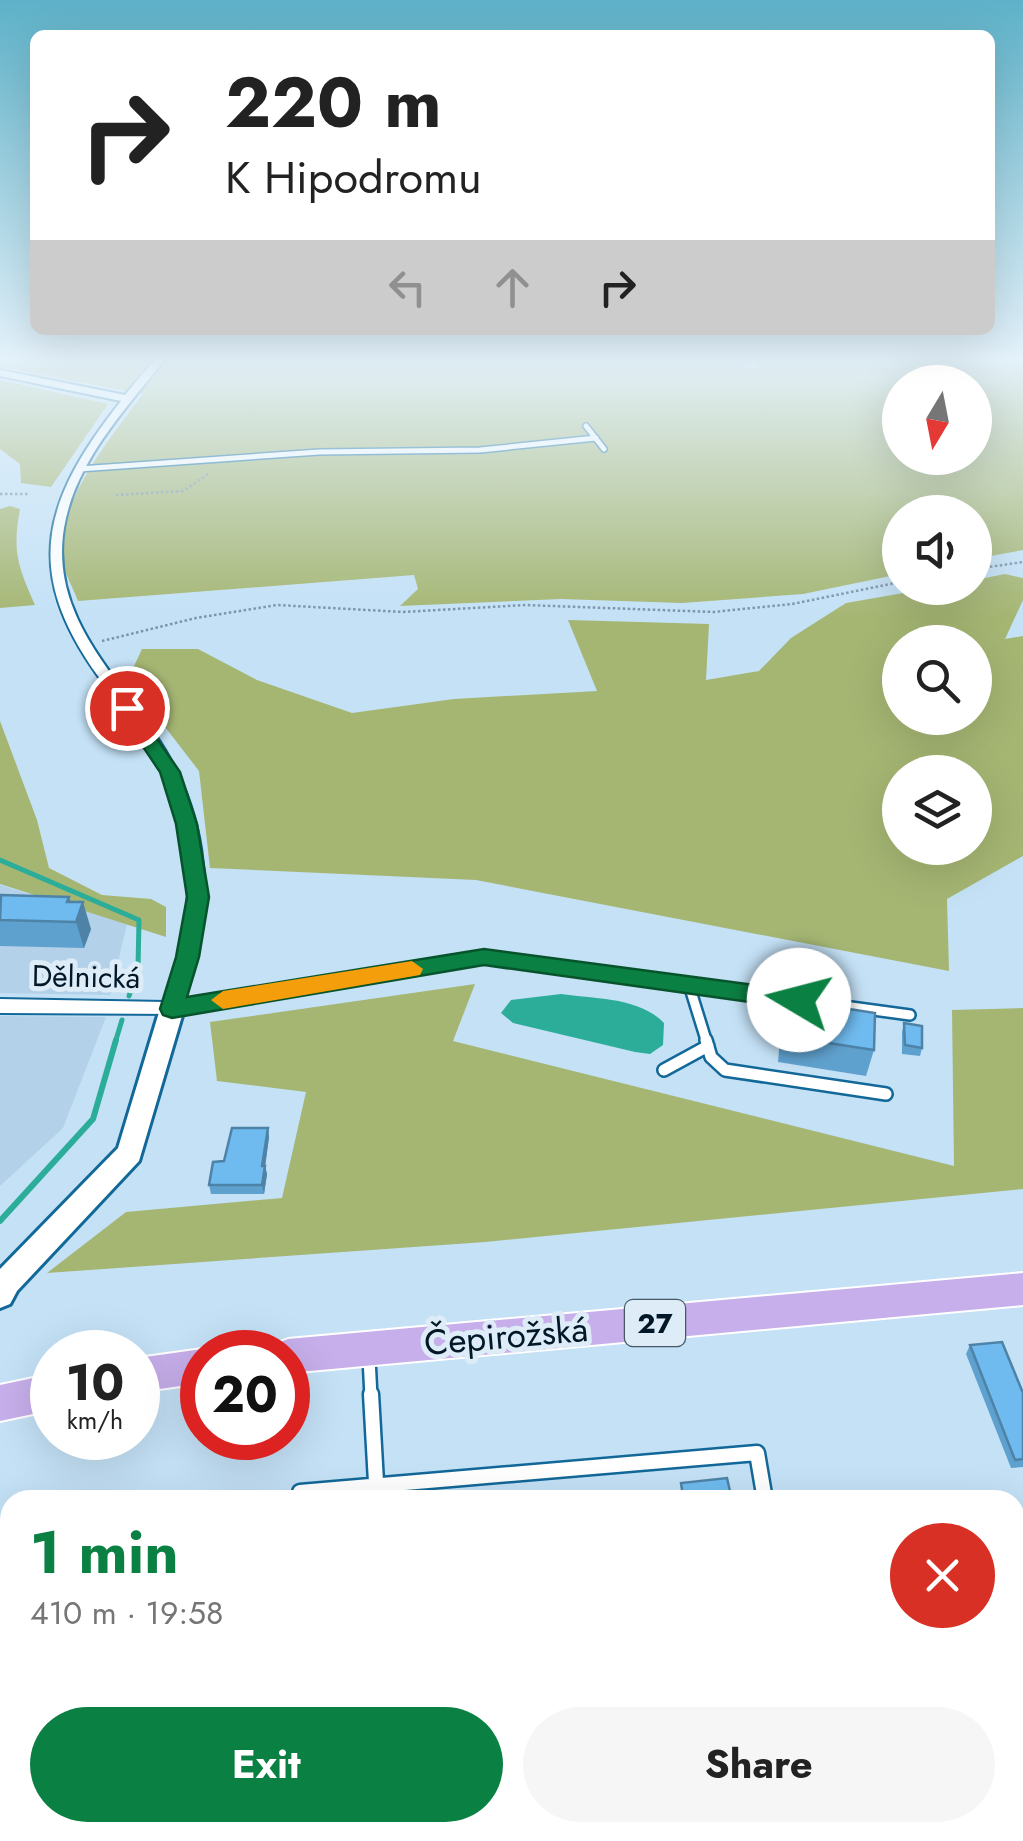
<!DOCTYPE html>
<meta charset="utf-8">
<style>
body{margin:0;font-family:Jost,sans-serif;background:#f6f6f6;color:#222;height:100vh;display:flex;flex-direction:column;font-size:38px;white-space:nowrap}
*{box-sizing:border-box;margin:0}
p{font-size:32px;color:#767676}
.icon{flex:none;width:55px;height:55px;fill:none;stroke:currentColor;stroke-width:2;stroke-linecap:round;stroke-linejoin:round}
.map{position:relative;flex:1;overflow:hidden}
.panel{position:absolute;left:0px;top:1490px;width:1025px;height:352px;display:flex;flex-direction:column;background:#fff;border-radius:30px 30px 0 0;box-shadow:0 10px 40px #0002}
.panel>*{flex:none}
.hud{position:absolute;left:30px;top:30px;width:965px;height:305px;border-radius:15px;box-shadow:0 10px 40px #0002;background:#fff;color:#222;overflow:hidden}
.needle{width:65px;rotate:190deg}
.tools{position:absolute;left:882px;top:365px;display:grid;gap:20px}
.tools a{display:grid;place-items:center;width:110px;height:110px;border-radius:50%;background:#fff;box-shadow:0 10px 40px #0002;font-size:50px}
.speed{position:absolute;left:30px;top:1330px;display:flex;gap:20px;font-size:50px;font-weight:700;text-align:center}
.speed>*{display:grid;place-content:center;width:130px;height:130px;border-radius:50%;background:#fff;box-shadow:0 10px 40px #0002;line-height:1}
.speed small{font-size:25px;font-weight:400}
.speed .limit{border:15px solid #d22;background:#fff;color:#111}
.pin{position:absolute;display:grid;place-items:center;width:85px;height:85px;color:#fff;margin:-42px;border:5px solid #fff;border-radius:50%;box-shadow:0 2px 10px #0007}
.me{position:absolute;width:110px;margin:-55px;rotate:278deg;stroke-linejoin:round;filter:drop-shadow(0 0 8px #0008)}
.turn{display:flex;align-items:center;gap:35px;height:210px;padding:0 30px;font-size:45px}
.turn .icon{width:130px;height:130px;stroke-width:2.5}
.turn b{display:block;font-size:70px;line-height:85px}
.lanes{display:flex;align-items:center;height:95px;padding:0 30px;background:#0003;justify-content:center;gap:50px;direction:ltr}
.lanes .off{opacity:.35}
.round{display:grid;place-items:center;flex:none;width:105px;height:105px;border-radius:52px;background:#f6f6f6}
.overview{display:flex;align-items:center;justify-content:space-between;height:170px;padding:0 30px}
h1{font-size:60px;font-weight:700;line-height:75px;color:#0b8043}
.button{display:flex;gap:20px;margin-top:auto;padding:20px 30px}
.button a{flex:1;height:115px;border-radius:60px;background:#0b8043;color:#fff;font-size:40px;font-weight:700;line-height:115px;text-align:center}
.button a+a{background:#f6f6f6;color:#222}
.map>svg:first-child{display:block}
</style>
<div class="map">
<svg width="1023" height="1841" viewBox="0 0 1023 1841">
<rect width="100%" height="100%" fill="#c4e1f6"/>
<path fill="#b3d2e9" d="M0 885 127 924 110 995 0 993Z
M0 1016 106 1017 63 1128 0 1186Z"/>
<path fill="#a5b673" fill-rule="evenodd" d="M0 359H726L753 369 761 359H1023V550L975 559V512H900V574L803 594 682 603 561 599 400 606 418 589 414 575 78 601C73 588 64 572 62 558 54 505 114 433 143 394L10 369 0 367ZM900 382H975V458H900Z
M0 380 108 404 51 487 21 483 20 464 0 449Z
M10 506 20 509C12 551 18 567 35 605L0 608V509Z
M1005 574 1023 578V600L1005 639 1023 636V856L947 899 949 971 476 880 210 868 199 771 128 679 142 649H198L257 680 352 713 454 699 597 691 568 620 709 624 706 680 759 671 791 638 846 603 932 588H975V580ZM900 642H975V718H900ZM900 772H975V848H900Z
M0 721 37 820 49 868 102 895 151 899 166 907V937L0 884Z
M475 984 453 1041 954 1166 952 1010 1023 1008V1189L485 1242 47 1273 126 1212 282 1198 306 1092 217 1081 210 1022Z"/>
<path fill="#2cad99" d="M561 994C595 999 639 997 664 1023L663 1045 650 1054 635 1052 513 1023 501 1013 511 1000Z"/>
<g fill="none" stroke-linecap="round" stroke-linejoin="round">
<path stroke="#2cad99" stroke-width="5" d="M0 860 139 920 138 968 129 996
M115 1043 122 1020"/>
<path stroke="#2cad99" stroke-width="6" d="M0 1221 93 1119 116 1040"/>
<path stroke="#2cad99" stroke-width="8" d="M1015 1726 1023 1725
M0 1732 10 1734"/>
<defs>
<path id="service-far3" d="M586 426 604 449
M79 469 319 452 480 450 596 438"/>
<path id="service-far2" d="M689 985 707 1043
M175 1008 484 957 910 1015"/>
<path id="service-far1" d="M706 1040 711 1057 725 1070 886 1094
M664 1070 708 1046
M369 1358 371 1397"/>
<path id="service" d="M371 1394 377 1500
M300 1500V1492L757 1453 765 1500"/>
<path id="minor" d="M155 359H165C125 410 75 462 64 528 50 614 114 672 157 737 204 808 216 889 193 970 189 985 185 1000 179 1014L0 1013V999L165 1002C190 919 200 870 168 786 152 745 124 711 98 676 21 569 44 499 121 401L0 376V370L125 395Z
M1023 1761V1791L1015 1792V1762Z
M0 1809 10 1811V1832H82L85 1841H24L21 1835 10 1841 0 1839Z
M588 1832H670L666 1841H585Z"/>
<path id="tertiary" d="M172 1000 181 1003 184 1009 139 1161 17 1291 10 1304 0 1308V1269L118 1148 160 1009 163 1003Z"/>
<path id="primary" d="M1023 1273V1305L288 1373V1352H271L275 1344 288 1339Z
M202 1349 212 1352H202V1383L138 1392V1358Z
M52 1374V1410L0 1421V1385Z"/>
</defs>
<use href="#service-far3" stroke="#126898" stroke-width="8"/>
<use href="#service-far2" stroke="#126898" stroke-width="14"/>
<use href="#service-far1" stroke="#126898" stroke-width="16"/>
<use href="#service" stroke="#126898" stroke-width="19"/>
<use href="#minor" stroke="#126898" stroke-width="4"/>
<use href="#tertiary" stroke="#126898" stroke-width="6"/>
<use href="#primary" stroke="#fff" stroke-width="4"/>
<path stroke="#7a94a7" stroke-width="2.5" stroke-dasharray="2.5 2.5" stroke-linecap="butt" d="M0 494H28
M116 495 183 491 210 473
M975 569 1023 562
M102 641 196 618 277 605 403 612 525 605 714 612 792 604 900 582"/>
<use href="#service-far3" stroke="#fff" stroke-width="5"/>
<use href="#service-far2" stroke="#fff" stroke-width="9"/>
<use href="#service-far1" stroke="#fff" stroke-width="11"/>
<use href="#service" stroke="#fff" stroke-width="14"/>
<use href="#minor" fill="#fff" fill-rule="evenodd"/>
<use href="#tertiary" fill="#fff" fill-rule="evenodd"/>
<use href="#primary" fill="#c7afeb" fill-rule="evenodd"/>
</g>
<path fill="#5fa1ce" d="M0 897H69L71 902 91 929 84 948 0 946Z
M786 999 874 1050 866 1076 778 1062 781 1026Z
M904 1023 922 1048 920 1056 902 1054V1032Z
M268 1128 269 1137 265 1166 267 1174 264 1194H211L209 1185 224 1161Z
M970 1345 1023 1393V1467L1011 1468 966 1354Z"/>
<path fill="#4e83a7" d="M69 897 76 920 83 902 91 929 84 948 76 922 67 902Z
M268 1128 269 1137 264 1175 262 1166Z
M265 1166 267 1174 264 1194 262 1185Z"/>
<path fill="#6fbbef" stroke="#4e83a7" stroke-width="2.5" d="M1 895 69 897 67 902H83L76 922 0 920Z
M786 999 875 1013 874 1050 783 1036Z
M904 1023 922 1026V1048L905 1045Z
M232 1128H268L262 1166H265L262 1185H209L213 1162 224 1161Z
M1002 1342 1023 1393V1459L1015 1460 970 1345Z
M727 1478 732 1500H644L683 1496 681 1483Z
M514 1495 520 1500H467Z"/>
<linearGradient id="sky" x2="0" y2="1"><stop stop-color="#5db1c8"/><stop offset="0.58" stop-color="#e4f2fb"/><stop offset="1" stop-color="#e4f2fb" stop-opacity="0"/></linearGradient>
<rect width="1023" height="617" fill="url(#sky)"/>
<path fill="#0b8043" stroke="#07532c" stroke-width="2.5" d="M127 703 133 704 180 772 197 824 209 897 199 957 187 997 484 949 799 991 811 1000 799 1009 484 965 172 1018 163 1015 160 1009 176 957 187 897 176 824 160 772 117 708Z"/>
<path fill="#f59e0b" d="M412 961 423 969 420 975 223 1009 211 1000 223 991Z"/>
<g text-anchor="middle" stroke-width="10" stroke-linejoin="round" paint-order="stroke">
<rect fill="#ddecf7" stroke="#445866" stroke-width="2.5" x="625" y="1300" width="60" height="46" rx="8"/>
<g font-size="28" font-weight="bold" fill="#021828">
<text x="655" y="1333">27</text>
</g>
<g font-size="30" fill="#021828" stroke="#ddecf7">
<text transform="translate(86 977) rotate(1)" y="10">Dělnická</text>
</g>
<g font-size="35" fill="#021828" stroke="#ddecf7">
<text transform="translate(506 1336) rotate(-5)" y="12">Čepirožská</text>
</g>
</g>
</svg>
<div class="tools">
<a><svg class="needle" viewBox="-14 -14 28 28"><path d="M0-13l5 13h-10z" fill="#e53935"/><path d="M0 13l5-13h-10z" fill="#767676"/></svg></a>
<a><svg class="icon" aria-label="sound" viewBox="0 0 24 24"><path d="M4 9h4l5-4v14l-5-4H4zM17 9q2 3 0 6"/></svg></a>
<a><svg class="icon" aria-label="search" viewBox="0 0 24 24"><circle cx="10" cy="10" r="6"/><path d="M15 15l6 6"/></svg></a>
<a><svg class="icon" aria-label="layers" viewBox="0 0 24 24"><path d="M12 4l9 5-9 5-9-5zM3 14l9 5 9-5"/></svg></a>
</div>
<div class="speed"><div>10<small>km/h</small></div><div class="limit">20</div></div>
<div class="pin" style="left:127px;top:708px;background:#d93025"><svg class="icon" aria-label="arrive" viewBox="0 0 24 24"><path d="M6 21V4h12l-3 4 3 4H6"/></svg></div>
<svg class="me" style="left:799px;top:1000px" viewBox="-20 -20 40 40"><circle r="19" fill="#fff"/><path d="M0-13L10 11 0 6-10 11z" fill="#0b8043"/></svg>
<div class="hud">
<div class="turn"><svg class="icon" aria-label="right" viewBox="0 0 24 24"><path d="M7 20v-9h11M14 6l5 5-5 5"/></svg><div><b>220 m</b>K Hipodromu</div></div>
<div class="lanes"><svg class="icon off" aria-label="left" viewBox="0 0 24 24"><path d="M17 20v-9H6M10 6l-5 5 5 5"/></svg><svg class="icon off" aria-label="ahead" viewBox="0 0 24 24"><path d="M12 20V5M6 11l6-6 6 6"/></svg><svg class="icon" aria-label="right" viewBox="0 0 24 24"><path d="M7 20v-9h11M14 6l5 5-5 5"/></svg></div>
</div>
<section class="panel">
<div class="overview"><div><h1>1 min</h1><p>410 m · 19:58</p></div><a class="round" style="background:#d93025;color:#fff"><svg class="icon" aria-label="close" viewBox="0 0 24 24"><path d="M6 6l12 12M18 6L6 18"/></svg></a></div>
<div class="button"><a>Exit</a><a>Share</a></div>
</section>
</div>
